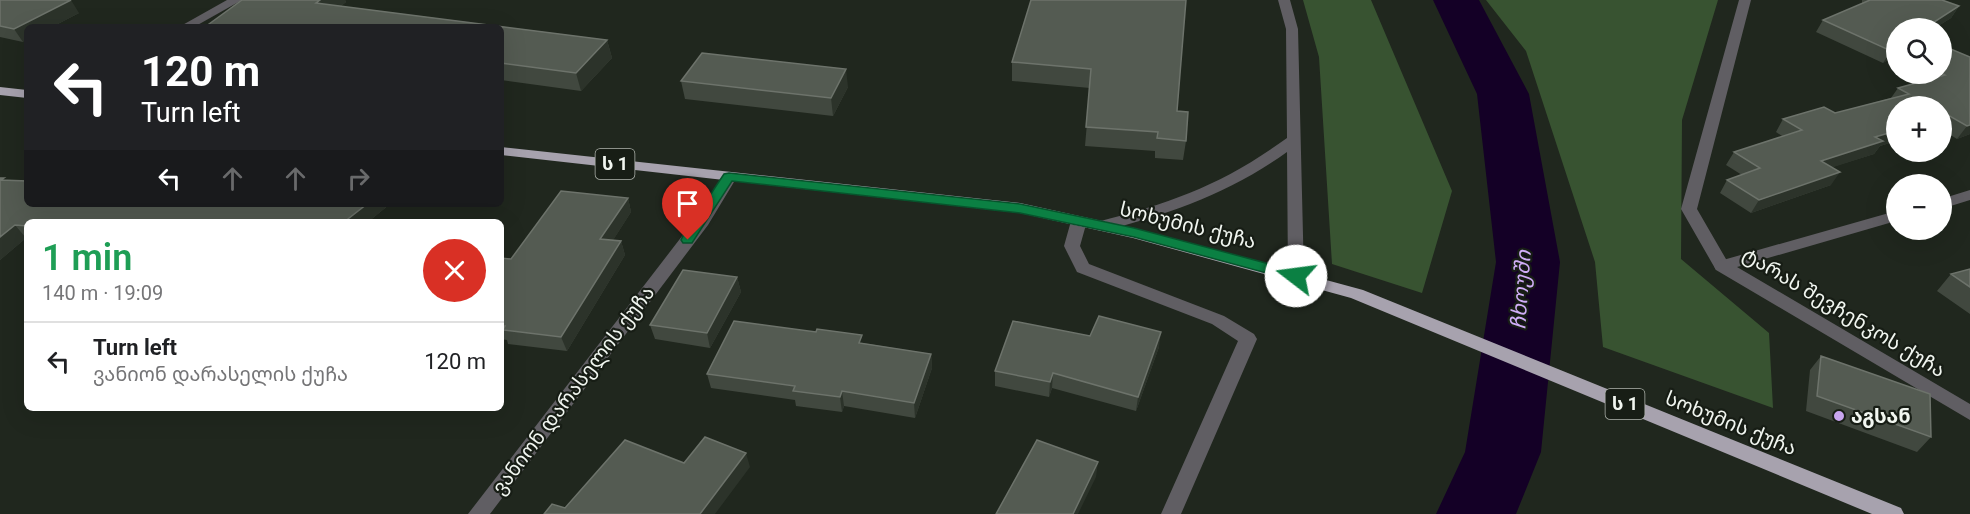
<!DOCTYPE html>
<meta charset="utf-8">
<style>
body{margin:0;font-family:Roboto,"Noto Sans Georgian",sans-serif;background:#f6f6f6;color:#202124;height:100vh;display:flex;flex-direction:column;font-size:22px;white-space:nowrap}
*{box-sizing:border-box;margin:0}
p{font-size:20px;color:#757577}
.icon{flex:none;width:33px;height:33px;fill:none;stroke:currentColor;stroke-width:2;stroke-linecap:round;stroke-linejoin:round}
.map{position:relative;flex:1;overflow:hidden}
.side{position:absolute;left:24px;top:219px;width:480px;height:192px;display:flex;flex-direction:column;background:#fff;border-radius:9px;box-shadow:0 6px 24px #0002}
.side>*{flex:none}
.top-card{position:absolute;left:24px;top:24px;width:480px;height:183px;border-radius:9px;box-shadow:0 6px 24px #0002;background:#202124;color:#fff;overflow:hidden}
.buttons{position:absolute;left:1886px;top:18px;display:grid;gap:12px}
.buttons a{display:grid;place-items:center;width:66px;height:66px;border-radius:50%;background:#fff;box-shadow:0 6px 24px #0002;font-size:30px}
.pin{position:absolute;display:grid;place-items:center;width:51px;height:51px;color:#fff;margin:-62px -26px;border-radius:50% 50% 50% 0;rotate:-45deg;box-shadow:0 0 6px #0007}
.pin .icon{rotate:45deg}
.me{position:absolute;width:66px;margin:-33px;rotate:285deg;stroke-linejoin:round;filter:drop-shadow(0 0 4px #0008)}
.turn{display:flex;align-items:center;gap:21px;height:126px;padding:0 18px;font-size:27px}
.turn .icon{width:78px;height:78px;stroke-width:2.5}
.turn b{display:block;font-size:42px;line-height:51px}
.lanes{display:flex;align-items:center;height:57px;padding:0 18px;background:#0003;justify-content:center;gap:30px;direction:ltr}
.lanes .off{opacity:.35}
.round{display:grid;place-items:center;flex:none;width:63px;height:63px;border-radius:32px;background:#f6f6f6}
.summary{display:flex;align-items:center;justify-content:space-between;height:102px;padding:0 18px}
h1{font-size:36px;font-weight:600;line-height:45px;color:#1e9e55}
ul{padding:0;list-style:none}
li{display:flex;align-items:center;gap:18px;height:78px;padding:0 18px;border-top:2px solid #e0e0e0}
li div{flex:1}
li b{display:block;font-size:22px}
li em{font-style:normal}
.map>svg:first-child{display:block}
</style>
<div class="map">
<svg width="1970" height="514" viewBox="0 0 1970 514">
<rect width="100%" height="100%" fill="#20271e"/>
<path fill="#385331" d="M1303 0H1371L1452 191 1422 293 1332 264 1319 57Z
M1486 0H1718L1682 120 1681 259 1769 333 1773 408 1603 347 1595 262 1526 51Z"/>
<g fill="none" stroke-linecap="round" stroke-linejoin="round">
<path fill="#140026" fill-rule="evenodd" d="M1433 0H1479L1529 94 1560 262 1541 452 1516 514H1436L1465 452 1496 262 1477 94Z"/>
<path fill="#605e63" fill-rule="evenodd" d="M227 0H242L194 27H179Z
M1739 0H1751L1697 209 1730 266 1728 270H1716L1681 209Z
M1079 216 1087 221 1080 246 1089 264 1224 316 1254 334 1257 339 1181 514H1161L1238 341 1212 324 1077 272 1064 246 1071 221Z"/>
<path fill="#605e63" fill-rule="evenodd" d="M1278 0H1290L1298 29 1304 276 1302 280H1290L1288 276 1287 152C1230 193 1170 214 1103 231L1097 230 1095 226 1097 222C1174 202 1222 185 1287 138L1286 29Z
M729 172 737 177 708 225 490 514H468L696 218 724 174Z
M1970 190V200L1941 209V199Z
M1896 211V221L1737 267 1970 404V420L1716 270 1714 266 1716 262Z"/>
<path fill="#a7a2ae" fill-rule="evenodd" d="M0 87 27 90V98L0 95Z
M501 147 1020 203 1134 228 1363 290 1901 508 1904 514H1872L1351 298 1133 238 1020 213 501 155Z"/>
</g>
<path fill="#41483f" d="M0 0 79 13 52 27H27L23 42 0 37Z
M242 0H345L346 2 341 6 607 40 612 58 581 91 501 80V27Z
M1031 0 1177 111 1186 141 1183 160 1155 158V151L1085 146 1090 88 1012 81V62Z
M1862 0H1942L1959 6 1951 18 1935 28H1896V55L1883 63 1816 32 1823 20 1862 4Z
M1941 45 1970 134 1957 139 1941 129V106H1896V141L1880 146 1874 154 1832 167 1831 185 1751 213 1720 193 1727 180 1742 175 1726 165 1734 152 1782 136 1776 132 1783 119 1835 113 1891 98 1898 88 1922 81 1906 74H1941Z
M1896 59V69L1892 67Z
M681 81 848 87 833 116 685 99Z
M0 178 5 180 27 204H390L368 222H27V238H26L0 260Z
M628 198 631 212 613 240 621 241 625 255 567 351 508 344 507 340 501 339V258L511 259Z
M1970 269V314L1937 291 1951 274Z
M737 277 741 292 710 348 655 339 650 325Z
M1090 336 1159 347 1136 411 1052 388 1049 397 995 386V371Z
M863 343 931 354 932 368 915 418 844 406 842 412 796 406 795 400 711 388 707 374Z
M1821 356 1931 437 1917 452 1806 411 1810 370Z"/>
<path fill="#2c332a" d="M71 0 79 13 52 27H27V40L23 42 14 29Z
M320 0H345L346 2 324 20 316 3Z
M1959 6 1951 18 1935 28H1925Z
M607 40 612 58 581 91 576 73Z
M1896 48V55L1883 63 1891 51Z
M846 69 848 87 833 116 831 98Z
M1948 115 1941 125V117Z
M1970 125V134L1957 139 1967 126Z
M1896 131V141L1880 146 1874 154 1812 174 1821 161 1875 137Z
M1840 172 1831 185 1751 213 1759 200Z
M628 198 631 212 605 253 600 239Z
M367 204H390L368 222H344Z
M15 225 26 238 0 260V237Z
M621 241 625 255 567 351 561 337Z
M737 277 741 292 710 348 707 333Z
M1161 332 1159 347 1136 411 1138 397Z
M931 354 932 368 915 418 914 403Z
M1053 373 1052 388 1049 397 1050 382Z
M842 391 844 406 842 412 840 397Z
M746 453 750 467 715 514H700Z
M1098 462 1096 477 1078 514H1073Z"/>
<path fill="#545b52" stroke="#6d736b" stroke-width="1.5" d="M0 0H71L14 29 0 26Z
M242 0H320L316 3 607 40 576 73 501 63V27H205Z
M1031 0H1186L1177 111 1188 112 1186 141 1157 138 1158 132 1086 127 1091 69 1012 62Z
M1870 0H1942L1959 6 1925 28H1896V48L1891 51 1823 20Z
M1941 45 1970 57V125L1967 126 1948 115 1941 117V106H1896V131L1875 137 1883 141 1821 161 1840 172 1759 200 1727 180 1760 168 1734 152 1802 130 1783 119 1824 107 1835 113 1909 94 1898 88 1945 75 1941 73Z
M702 53 846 69 831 98 681 81Z
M0 178H4L1 180 27 181V204H367L344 222H27V226L15 225 0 237Z
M561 191 628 198 600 239 621 241 561 337 503 330 505 326H501V258L511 259Z
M1970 269V287L1951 274Z
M683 270 737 277 707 333 650 325Z
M1099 316 1161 332 1138 397 1053 373 1050 382 995 371 1013 321 1090 336Z
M734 321 816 332 817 329 862 335 859 343 931 354 914 403 842 391 840 397 793 391 795 386 707 374Z
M1821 356 1930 394 1931 437 1817 396Z
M705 437 746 453 700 514H544L552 504 565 508 625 440 684 463Z
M1037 440 1098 462 1073 514H996Z"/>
<path fill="#0b8043" stroke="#07532c" stroke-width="1.5" d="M729 173 1020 204 1134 228 1296 271 1303 276 1296 281 1134 237 1020 213 732 181 692 243H683L681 240 683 236 724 174Z"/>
<circle fill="#c8a5ee" stroke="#171d15" stroke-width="2" cx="1839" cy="416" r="6"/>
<g text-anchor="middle" stroke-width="4.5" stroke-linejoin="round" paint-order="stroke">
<g fill="#171d15" stroke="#b0b5ae" stroke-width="1.5">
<rect x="595.5" y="149" width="39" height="30" rx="4.5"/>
<rect x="1605.5" y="389" width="39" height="30" rx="4.5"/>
</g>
<g font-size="18" font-weight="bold" fill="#f1f6f0">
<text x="615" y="170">ს 1</text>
<text x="1625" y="410">ს 1</text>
</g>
<g font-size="20" fill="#f1f6f0" stroke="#171d15">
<text transform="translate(1188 225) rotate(14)" y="7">სოხუმის ქუჩა</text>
<text transform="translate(1844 312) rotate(31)" y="7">ტარას შევჩენკოს ქუჩა</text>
<text transform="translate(573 390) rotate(-53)" y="7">ვანიონ დარასელის ქუჩა</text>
<text transform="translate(1731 423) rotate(22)" y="7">სოხუმის ქუჩა</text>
</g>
<g font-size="20" font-weight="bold" fill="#f1f6f0" stroke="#171d15" text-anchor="start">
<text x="1851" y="423">აგსან</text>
</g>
<g font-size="21" font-style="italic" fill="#d0adf7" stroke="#171d15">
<text transform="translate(1521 290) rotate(-86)" y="7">ჩხოუში</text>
</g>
</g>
</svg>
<div class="buttons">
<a><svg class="icon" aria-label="search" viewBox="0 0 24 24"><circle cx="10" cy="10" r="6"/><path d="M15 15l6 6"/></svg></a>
<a>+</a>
<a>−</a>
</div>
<div class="pin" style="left:688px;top:240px;background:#d93025"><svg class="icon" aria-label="arrive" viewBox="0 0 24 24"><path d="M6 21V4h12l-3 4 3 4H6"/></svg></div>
<svg class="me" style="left:1296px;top:276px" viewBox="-20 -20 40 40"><circle r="19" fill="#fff"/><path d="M0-13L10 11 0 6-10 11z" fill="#0b8043"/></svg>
<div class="top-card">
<div class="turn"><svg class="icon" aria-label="left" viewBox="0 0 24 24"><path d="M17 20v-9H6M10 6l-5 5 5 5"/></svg><div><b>120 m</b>Turn left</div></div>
<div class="lanes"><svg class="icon" aria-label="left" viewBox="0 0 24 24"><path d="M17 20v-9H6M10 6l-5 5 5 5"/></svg><svg class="icon off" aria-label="ahead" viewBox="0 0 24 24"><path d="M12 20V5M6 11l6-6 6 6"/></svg><svg class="icon off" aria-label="ahead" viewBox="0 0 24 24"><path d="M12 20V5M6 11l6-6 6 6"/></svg><svg class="icon off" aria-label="right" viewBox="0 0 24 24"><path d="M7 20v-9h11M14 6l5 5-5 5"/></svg></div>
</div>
<section class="side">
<div class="summary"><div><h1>1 min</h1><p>140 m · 19:09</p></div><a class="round" style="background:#d93025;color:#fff"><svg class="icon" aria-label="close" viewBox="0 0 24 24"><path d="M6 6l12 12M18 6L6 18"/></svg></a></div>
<ul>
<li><svg class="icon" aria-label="left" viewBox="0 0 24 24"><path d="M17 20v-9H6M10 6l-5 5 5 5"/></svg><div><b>Turn left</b><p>ვანიონ დარასელის ქუჩა</p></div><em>120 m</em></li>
</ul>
</section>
</div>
